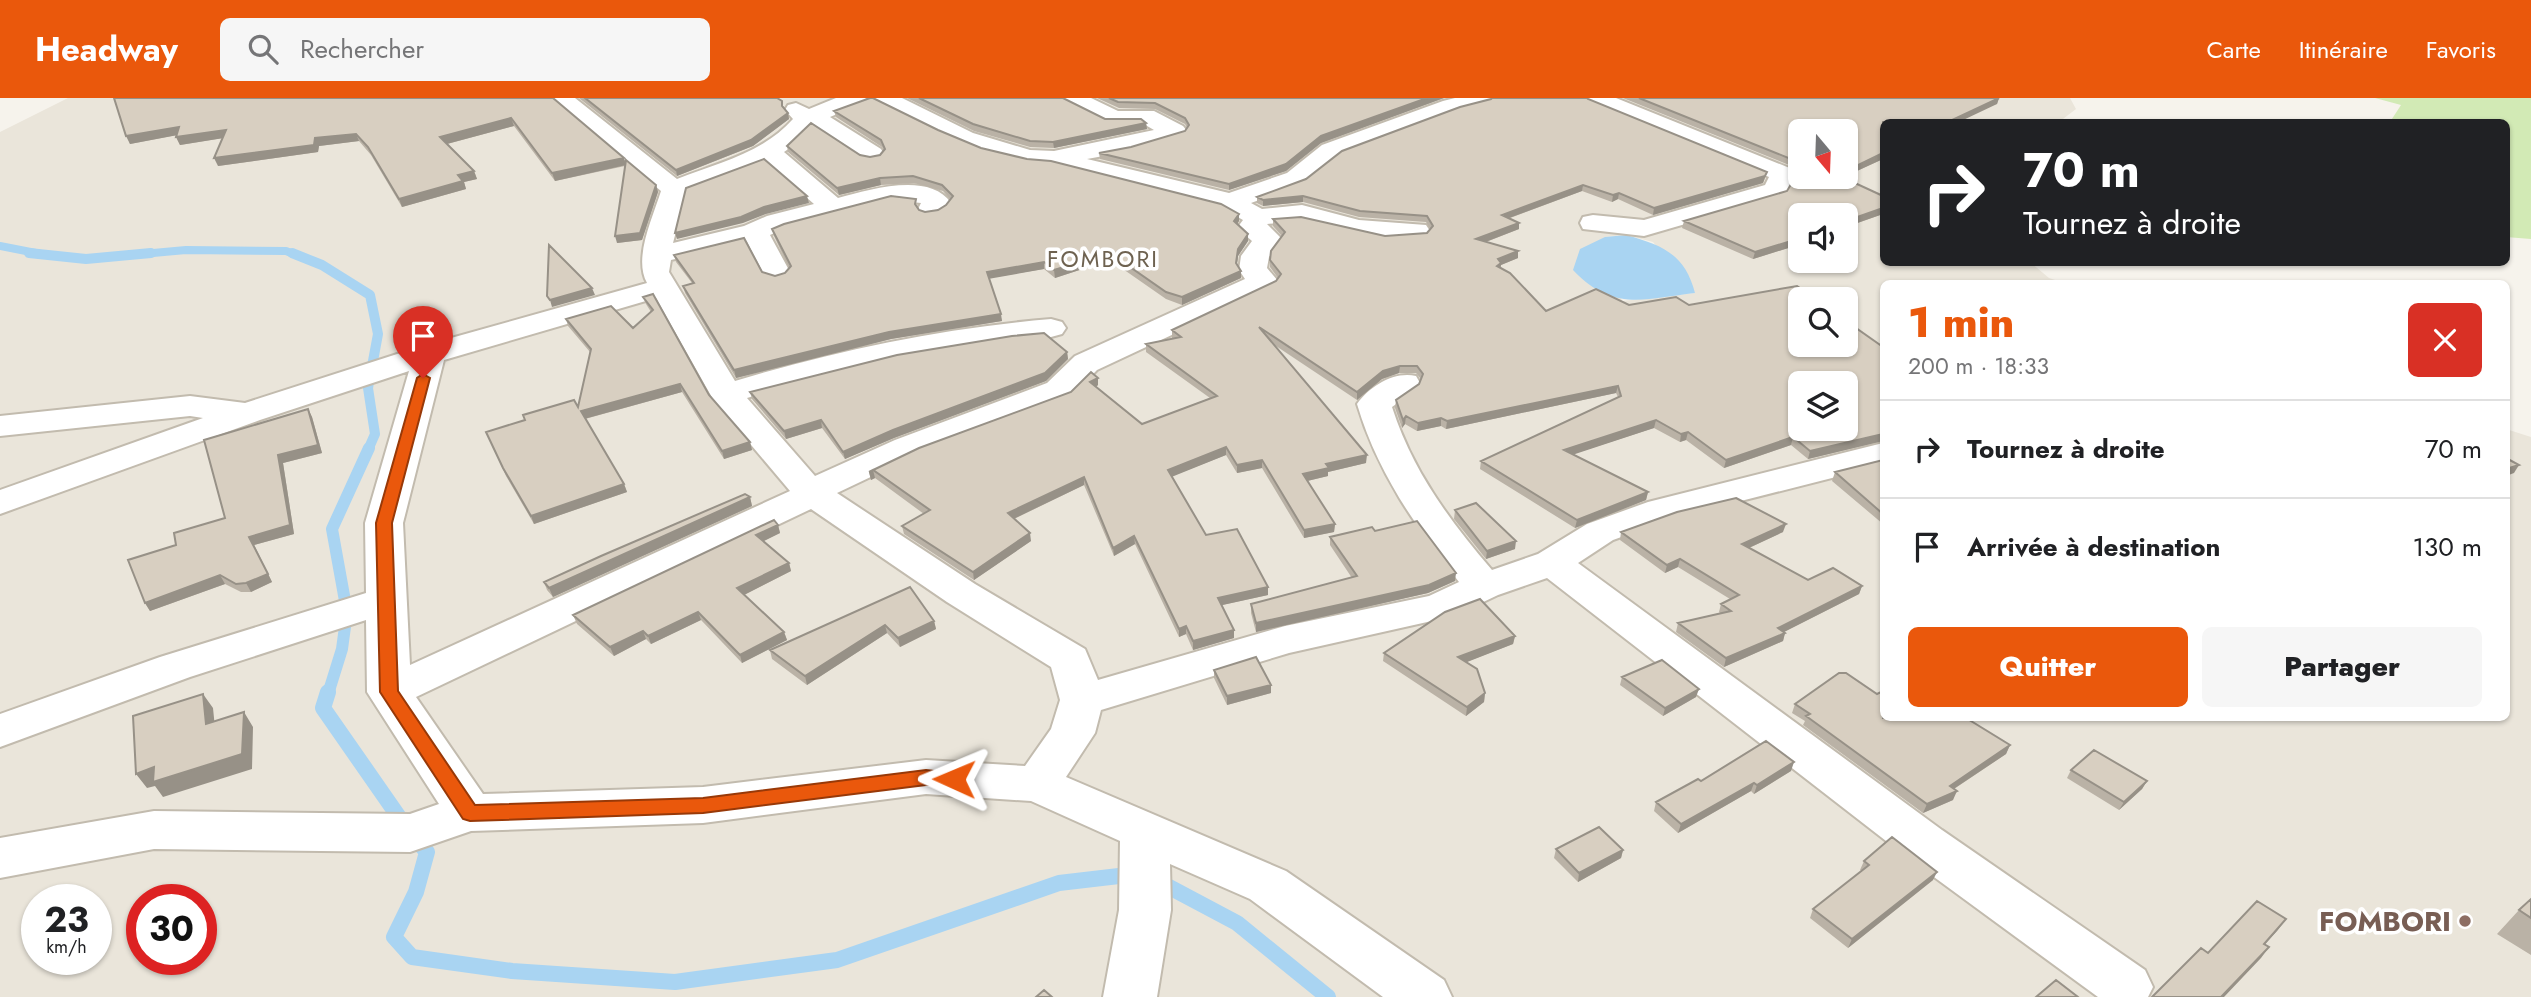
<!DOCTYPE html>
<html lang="fr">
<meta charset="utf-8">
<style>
body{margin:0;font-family:Jost,sans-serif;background:#f6f6f6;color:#202124;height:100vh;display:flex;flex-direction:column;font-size:26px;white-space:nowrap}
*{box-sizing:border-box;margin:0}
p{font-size:23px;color:#757577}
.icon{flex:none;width:38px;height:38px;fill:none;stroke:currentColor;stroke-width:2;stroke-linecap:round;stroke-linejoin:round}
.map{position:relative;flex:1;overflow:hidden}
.panel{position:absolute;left:1880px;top:182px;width:630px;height:441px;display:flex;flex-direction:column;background:#fff;border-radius:10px;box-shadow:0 2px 5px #0004}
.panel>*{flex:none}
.hud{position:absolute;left:1880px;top:21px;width:630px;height:147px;border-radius:10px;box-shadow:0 2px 5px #0004;background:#202124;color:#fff;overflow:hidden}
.needle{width:46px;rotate:161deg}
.controls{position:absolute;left:1788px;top:21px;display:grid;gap:14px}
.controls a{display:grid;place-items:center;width:70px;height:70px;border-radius:10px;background:#fff;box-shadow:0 2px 5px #0004;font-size:35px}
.speed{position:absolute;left:21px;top:786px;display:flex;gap:14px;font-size:35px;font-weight:700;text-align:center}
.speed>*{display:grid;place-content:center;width:91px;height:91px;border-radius:50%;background:#fff;box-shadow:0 2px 5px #0004;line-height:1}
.speed small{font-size:18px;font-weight:400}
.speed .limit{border:10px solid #d22;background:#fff;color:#111}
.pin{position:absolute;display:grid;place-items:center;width:60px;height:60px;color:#fff;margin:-72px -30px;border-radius:50% 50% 50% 0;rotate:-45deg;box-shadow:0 0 7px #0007}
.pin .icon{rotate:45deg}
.me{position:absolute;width:77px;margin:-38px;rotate:271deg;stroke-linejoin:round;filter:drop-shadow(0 0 5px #0008)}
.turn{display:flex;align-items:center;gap:24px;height:147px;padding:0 28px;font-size:32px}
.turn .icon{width:91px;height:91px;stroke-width:2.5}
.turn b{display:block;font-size:49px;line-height:60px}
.round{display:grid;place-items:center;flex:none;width:74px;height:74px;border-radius:10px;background:#f6f6f6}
.headline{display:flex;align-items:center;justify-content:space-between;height:119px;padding:0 28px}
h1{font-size:42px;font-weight:800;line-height:52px;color:#ea580c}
.cta{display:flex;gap:14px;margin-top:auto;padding:14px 28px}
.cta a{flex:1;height:80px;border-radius:10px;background:#ea580c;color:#fff;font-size:28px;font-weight:800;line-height:80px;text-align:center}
.cta a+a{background:#f6f6f6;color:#202124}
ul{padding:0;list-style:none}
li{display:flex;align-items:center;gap:21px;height:98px;padding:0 28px;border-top:2px solid #e0e0e0}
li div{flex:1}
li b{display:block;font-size:26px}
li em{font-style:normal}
header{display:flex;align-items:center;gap:42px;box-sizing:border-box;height:98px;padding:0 35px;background:#ea580c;color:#fff}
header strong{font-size:33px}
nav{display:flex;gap:38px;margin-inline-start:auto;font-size:24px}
.search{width:490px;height:63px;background:#f6f6f6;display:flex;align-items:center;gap:18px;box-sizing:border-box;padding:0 24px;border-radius:10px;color:#757577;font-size:26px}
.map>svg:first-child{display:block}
</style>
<header>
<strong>Headway</strong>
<div class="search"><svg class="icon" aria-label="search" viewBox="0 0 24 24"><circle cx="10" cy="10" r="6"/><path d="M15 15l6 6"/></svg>Rechercher</div>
<nav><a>Carte</a><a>Itinéraire</a><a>Favoris</a></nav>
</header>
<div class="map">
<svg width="2531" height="899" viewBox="0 0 2531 899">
<rect width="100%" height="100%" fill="#f6f3ec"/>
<path fill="#eae5da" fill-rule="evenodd" d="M68 0H2070L2076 11 2059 24H1883V164L2031 165 2049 180 2064 185 1883 186V620H2506V331L2531 339V899H0V34ZM1801 33H1846V79H1801ZM1801 117H1846V163H1801ZM1626 137 1653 144 1695 195 1622 203 1605 139ZM1801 201H1846V247H1801ZM1801 285H1846V331H1801ZM37 802H96V861H37ZM142 802H201V861H142Z"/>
<path fill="#d2eab5" d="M2375 0H2531V141L2506 139V24H2390L2401 7Z"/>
<path fill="#a9d4f2" d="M1626 137C1662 147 1685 156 1695 195 1643 201 1613 214 1573 172L1580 151 1605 139Z"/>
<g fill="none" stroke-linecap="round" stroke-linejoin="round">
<path stroke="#a9d4f2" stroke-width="8" d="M0 148 46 157
M131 157 186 152 286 153 296 157"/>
<path stroke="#a9d4f2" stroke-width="10" d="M29 155 86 161 151 155
M292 155 322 167 370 197 378 236 368 290 375 336 368 352"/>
<path stroke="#a9d4f2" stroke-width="12" d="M328 596 342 551 347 514 332 431 369 350"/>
<path stroke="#a9d4f2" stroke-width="16" d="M328 594 323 610 410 735 427 754 416 794 394 839 412 859 512 873 675 884 837 862 1059 785 1136 776
M1156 782 1237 825 1328 899"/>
<defs>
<path id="minor" d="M550 0H575L677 81C718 65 763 55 793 21L785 12 788 7 796 5 809 11 836 0H866L863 5 830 19 881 51 884 56 881 61 872 63 863 61 812 28 797 45 784 54 838 100C869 92 929 73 951 105 943 117 935 120 922 117L918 111 921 105 892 102 785 130 770 137 790 174 786 180 776 183 766 180 747 144 671 162 669 174 735 283C838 252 943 230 1051 221L1062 224 1066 230 1062 236 1051 239C947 248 847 270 747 300L815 378 895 342 1047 285 1075 258 1245 181 1239 172 1241 158 1252 143 1237 130 1243 122 1222 110 1052 67C987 65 933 33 876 5L873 0H902L973 35 1030 52 1054 53 1154 32 1142 25H1107L1065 5 1062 0H1091L1118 13H1154L1183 28 1187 33 1183 38 1131 53 1087 61 1229 95 1287 75 1322 47 1443 3 1455 0H1493L1490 5 1459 13 1340 57 1305 85 1251 105 1262 111 1302 107 1359 122 1426 127 1430 133 1426 139 1384 142 1301 123 1267 126 1282 141 1269 159 1267 170 1278 183 1274 189 1097 272 1071 299 919 356 837 395 975 486 1085 551 1098 582 1285 528 1429 498 1459 484C1416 429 1377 374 1357 306 1370 288 1394 273 1416 278L1420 285 1416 292 1392 309C1412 372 1449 422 1492 472L1538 456 1587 426 1648 404 1883 345V367L1674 420 1613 442 1578 465 1942 732 2145 872 2153 889 2148 899H2098L1908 760 1547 480 1498 497 1454 518 1289 555 1101 612 1095 635 1066 679 1286 773 1444 882 1452 899H1383L1250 801 1170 766 1171 812 1157 899H1103L1119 812 1120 743 1031 703 926 696 703 725 471 733 410 754 154 751 0 780V740L154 713 410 716 439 706 367 594 366 522 190 579 0 649V616L160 559 366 495 365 425 409 273 260 322 0 416V392L203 320 190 318 0 338V318L190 298 245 305 419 249 647 185C633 160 653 119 661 93ZM766 64 814 106 767 118 744 128 673 145 686 95ZM656 200 714 303 790 393 410 567 403 425 444 262ZM811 411 947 504 1051 569 1060 602 1051 631 1025 668 926 662 703 689 483 696 416 599Z
M1585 0H1616L1792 71 1796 76 1785 97 1644 138 1583 131 1580 125 1583 119 1593 117 1644 122 1765 87 1769 79 1588 5Z"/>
</defs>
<use href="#minor" stroke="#c2bbae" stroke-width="4"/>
<use href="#minor" fill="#fff" fill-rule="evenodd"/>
</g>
<path fill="#bab2a6" d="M114 0H553L624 60 626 65 656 87 658 94 642 142 617 145 625 68 555 83 514 28 447 46 474 73 477 81 464 84 466 91 402 109 371 57 359 43 319 48 318 54 218 68 223 40 180 47 176 39 177 37 130 46Z
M579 0H777L788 15 789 21 753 48 677 78Z
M907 0H1063L1105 21 1146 25 1147 31 1054 50 1030 49 974 33Z
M1097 0H1444L1321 45 1286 73 1229 92 1100 61 1099 55 1131 49 1185 33 1187 30 1185 26 1155 11 1119 10Z
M1623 0H1999L1997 6 1883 24V61L1846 78V33L1801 79H1845L1844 80 1883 98V116L1846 129 1801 117V146L1753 161 1682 130 1684 123 1787 93 1797 75 1794 69Z
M1588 1 1767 74 1765 80 1763 85 1653 117 1618 101 1612 104 1582 93 1510 120 1519 125V131L1486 144 1518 153V160L1501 167 1500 170 1546 213 1629 207H1689L1883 249V343L1808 361 1791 347 1724 370 1686 342 1680 344 1654 330 1573 356 1648 394 1646 402 1575 430 1480 371 1481 363 1618 299 1616 295 1446 331 1441 328 1417 333 1405 326 1402 330 1395 310 1396 302 1419 286 1421 281 1416 275H1399L1382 281 1357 302 1273 246 1366 365 1328 374V378L1307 383 1335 426 1334 434 1304 440 1262 370 1237 375 1226 357 1172 378 1206 437 1268 497 1222 507 1234 532V540L1193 552 1186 536 1179 539 1135 446 1114 458 1084 387 1014 421 1031 443 974 482 904 436 902 428 924 416 875 380 871 382 869 374 1071 294 1098 280V287L1096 289 1142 326 1210 300 1146 254V246L1173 241 1172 240V232L1276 183 1278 180 1270 169V162L1282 138 1273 128V121L1385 138 1427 135 1430 131 1426 124 1359 119 1303 104 1263 108 1257 105V99Z
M834 13 938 32 981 50 1239 116V123L1237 126 1248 143 1238 158 1237 166 1241 173V180L1182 207 1166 201 1110 162 1055 180 1044 171 989 180 1002 223 891 241 736 280 685 195 683 188 692 185 676 164 674 157 762 174 775 178 785 175 789 170 774 138 772 131 917 107 919 112 925 114 938 112 946 107 950 101 943 93 914 85 881 87 839 97 788 54 787 48 860 57 870 59 880 57 884 52 882 49 836 19Z
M653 196 709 297 750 344 752 352 724 361 682 294 585 321 624 386 627 394 534 426 506 378 486 334 578 309 590 254 568 228 566 221 633 230 651 214 646 206 643 199Z
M1067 254 1068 261 1046 283 894 340 845 361 822 330 786 341 752 301 750 294Z
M308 311 312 319 322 355 283 365 294 436 254 447 272 484 251 494H241L225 486 150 513 145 505 225 420Z
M1883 362V426L1832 383 1835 374Z
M750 399 752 408 553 499 547 492 544 484Z
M1455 412 1515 451 1486 461 1454 421Z
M778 427 780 435 763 443 789 465 791 473 744 497 784 534 787 542 742 565 701 522 651 546 646 541 614 558 577 526 573 517Z
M1375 433 1455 483 1428 495 1256 534 1251 515V506L1352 480 1330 447V439Z
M1621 434H1783L1749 450 1808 482 1862 488 1859 496 1784 534 1785 535 1783 543 1724 569 1676 534 1678 525 1720 515 1719 514 1721 506 1730 501 1678 469 1665 475 1620 442Z
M910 489 934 523 936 531 900 549 887 535 807 587 772 561 770 552Z
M1515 538 1513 546 1466 564 1485 595 1484 604 1466 618 1383 563 1384 555Z
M1214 572 1271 595 1227 607 1214 580Z
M1622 579 1696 599 1663 618 1620 587Z
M1877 596 2010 647 2006 656 1954 691 1953 702 1923 715 1803 627 1805 623 1792 615 1795 606Z
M2071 672 2147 683 2142 691 2119 712 2067 680Z
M1791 673 1754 696 1751 693 1678 735 1654 713 1656 704 1701 683Z
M1556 751 1623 752 1621 760 1578 784 1554 760Z
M1864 763 1933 782 1848 850 1810 820 1813 811 1862 773 1860 772Z
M2531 801V857L2497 836 2519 812Z"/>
<path fill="#979187" d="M1427 0H1444L1321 45 1286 73 1229 92V86L1321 38Z
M1999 0 1997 6 1959 24H1948Z
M788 15 789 21 753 48 677 78 676 72Z
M511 20 514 28 443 47 440 39Z
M1146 25 1147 31 1054 50 1053 44Z
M179 29 183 36 130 46 126 38Z
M226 32 230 39 180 47 176 39Z
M356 36 359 43 319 48 318 54 218 68 214 60 315 40Z
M1883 55V61L1846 78V73Z
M624 60 626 67 555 83 552 75Z
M474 73 477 81 464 84 466 91 402 109 399 101 458 77Z
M1767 74 1763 85 1653 117 1654 110Z
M880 80 881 87 839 97 837 90Z
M656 87 658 94 642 142 617 145 615 138Z
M1583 87 1582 93 1501 123 1502 117Z
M1619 95 1618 101 1612 104 1613 97Z
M807 98 809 105 766 116 743 125 677 141 675 135 764 109Z
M1303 98V104L1263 108V102Z
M1883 110V116L1846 129V123Z
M1239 116V123L1234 130V123Z
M1519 125V131L1475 148 1476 141Z
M1248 136V143L1238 158 1236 172 1238 151Z
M1801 140V146L1753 161 1755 154Z
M1518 153V160L1501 167 1500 172 1496 175 1498 161Z
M1110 155V162L1055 180 1054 172Z
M1044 164V171L988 181 987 174Z
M1241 173V180L1182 207V199Z
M592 190 595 197 552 209 550 202Z
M1001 216 1002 223 891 241 736 280 734 272 889 234Z
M1067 254 1068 261 1046 283 894 340 845 361 843 354Z
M1400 268 1399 275 1382 281 1357 302V294L1383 273Z
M1098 280V287L1091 292 1090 284Z
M680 286 682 294 584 321 581 313Z
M1618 288 1616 295 1446 331 1447 323Z
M308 311 312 319 322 355 283 365 294 436 254 447 272 484 251 494 246 485 249 439 278 357Z
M1406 318 1405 326 1402 330 1403 322Z
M1441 320V328L1417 333 1418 325Z
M821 322 822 330 786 341 784 333Z
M1656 322 1654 330 1563 360 1564 352Z
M1688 334 1686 342 1680 344 1681 336Z
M1883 336V343L1808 361 1810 353Z
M1793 339 1791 347 1724 370 1726 362Z
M750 344 752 352 724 361 722 353Z
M1226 349V357L1169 380 1168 372Z
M1367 357 1366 365 1328 374V378L1303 384V376L1326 366Z
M1262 362V370L1237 375V367Z
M2519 367 2514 375 2506 378V371Z
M873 372 875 380 871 382 869 374Z
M1084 379V387L1009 423 1008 415Z
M624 386 627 394 534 426 531 418Z
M1648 394 1646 402 1575 430 1577 422Z
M750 399 752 408 553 499 549 490Z
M1335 426 1334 434 1304 440V432Z
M1786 426 1783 434 1740 454 1742 446Z
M778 427 780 435 758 446 756 437Z
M1030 435 1031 443 974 482 973 474Z
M1134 438 1135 446 1114 458 1113 450Z
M1516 443 1515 451 1486 461 1487 453Z
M1680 461 1678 469 1665 475 1667 467Z
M789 465 791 473 740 499 737 490Z
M1456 475 1455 483 1428 495 1256 534V525Z
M220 477 225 486 150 513 145 505Z
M1862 488 1859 496 1776 538 1778 530Z
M1268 489V497L1218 508V500Z
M698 514 701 522 651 546 648 538Z
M934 523 936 531 900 549 898 540Z
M885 527 887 535 807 587 805 578Z
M1186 528V536L1179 539V531Z
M1234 532V540L1193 552V543Z
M643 533 646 541 614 558 610 549Z
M784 534 787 542 742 565 740 557Z
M1785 535 1783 543 1724 569 1726 560Z
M1515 538 1513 546 1457 568 1458 559Z
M1271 587V595L1227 607V598Z
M1699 591 1696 599 1663 618 1665 610Z
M1485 595 1484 604 1466 618 1467 609Z
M203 596 213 610 216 640 206 626Z
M244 614 253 629 252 671 163 699 155 688 147 690 136 676Z
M2010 647 2006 656 1946 696 1950 688Z
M1794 664 1791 673 1754 696 1757 687Z
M2147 683 2142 691 2119 712 2124 704Z
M1754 685 1751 693 1678 735 1681 726Z
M1957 693 1953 702 1923 715 1927 706Z
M1623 752 1621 760 1578 784 1579 775Z
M1937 774 1933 782 1848 850 1852 841Z
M2286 821 2277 833 2255 857 2264 846Z
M2269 849 2261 860 2224 899H2221Z"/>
<path fill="#d8cfc1" stroke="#979187" stroke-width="2" fill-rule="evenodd" d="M114 0H553L624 60 552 75 511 20 440 39 474 73 458 77 463 83 399 101 368 49 356 36 315 40 314 47 214 60 226 32 176 39 179 29 126 38Z
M585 0H777L782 3V8L788 15 751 42 676 72Z
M870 0H873L938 32 981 50 1027 61 1051 63 1221 106 1239 116 1234 123 1248 136 1238 151 1236 165 1241 173 1182 199 1166 194 1110 155 1054 172 1044 164 987 174 1001 216 889 234 734 272 683 188 694 185 674 157 744 140 762 174 775 178 785 175 791 168 772 131 784 126 891 98 916 101 915 106 919 112 925 114 938 112 946 107 953 98 942 87 913 78 880 80 837 90 787 48 811 25 860 57 870 59 880 57 885 51 881 42 834 13Z
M919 0H1063L1105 21H1141L1146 25 1053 44 1030 43 973 26Z
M1109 0H1427L1321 38 1286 66 1229 86 1099 55 1131 49 1185 33 1189 27 1185 20 1155 5 1118 4Z
M1492 0H1587L1588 1 1767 74 1765 78 1654 110 1619 95 1613 97 1583 87 1502 117 1519 125 1476 141 1518 153 1498 161 1501 165 1497 168 1510 175 1546 213 1596 191 1629 207 1676 199 1689 207 1797 188 1816 201H1801V247H1846V223L1883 249V336L1810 353 1793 339 1726 362 1688 334 1681 336 1656 322 1564 352 1648 394 1577 422 1481 363 1621 298 1618 288 1447 323 1441 320 1418 325 1406 318 1403 322 1396 302 1419 286 1423 276 1417 268H1400L1383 273 1357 294 1259 229 1367 357 1326 366 1329 370 1303 376 1335 426 1304 432 1262 362 1237 367 1226 349 1168 372 1206 437 1237 431 1268 489 1218 500 1234 532 1193 543 1186 528 1179 531 1134 438 1113 450 1084 379 1008 415 1030 435 973 474 902 428 930 412 873 372 869 374 919 350 1071 294 1091 274 1098 280 1090 284 1142 326 1217 298 1146 246 1181 239 1172 232 1276 183 1281 176 1270 162 1271 153 1285 134 1273 121 1301 119 1385 138 1427 135 1433 128 1427 118 1360 113 1303 98 1263 102 1257 99 1306 81 1342 53 1460 9 1491 1ZM1801 285H1846V331H1801Z
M1639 0H1999L1948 24H1883V55L1846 73V33H1801V79H1842L1883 98V110L1846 123V117H1801V140L1755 154 1684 123 1787 93 1800 71 1796 63Z
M764 61 807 98 764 109 741 119 675 135 686 90Z
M626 62 656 87 640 135 615 138Z
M549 147 592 190 550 202 547 198Z
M653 196 709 297 750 344 722 353 680 286 581 313 624 386 531 418 503 370 486 334 525 322 523 317 574 302 578 309 591 251 566 221 611 208 633 230 653 212 643 199Z
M1044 235 1067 254 1045 275 893 332 843 354 821 322 784 333 750 294 897 257 1012 238Z
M308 311 318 347 278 357 290 427 249 439 268 476 246 485 236 486 220 477 145 505 128 462 176 447 174 435 225 420 204 342Z
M2506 360 2519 367 2506 371Z
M1883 362V416L1835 374Z
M745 396 750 399 549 490 544 484 601 458Z
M1736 400 1786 426 1742 446 1808 482 1833 470 1862 488 1778 530 1785 535 1726 560 1678 525 1731 513 1721 506 1739 497 1680 461 1667 467 1621 434 1677 414Z
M1476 405 1516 443 1487 453 1455 412Z
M774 422 778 427 756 437 789 465 737 490 784 534 740 557 698 514 648 538 643 533 610 549 573 517Z
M1417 423 1456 475 1429 487 1256 525 1251 506 1357 478 1330 439 1372 429 1375 433Z
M910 489 934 523 898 540 885 527 805 578 770 552Z
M1480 501 1515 538 1458 559 1477 571 1485 595 1467 609 1384 555 1445 514Z
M1256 559 1271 587 1227 598 1214 572Z
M1662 562 1699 591 1665 610 1622 579Z
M1839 575H1846L1877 596 1883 593V620H1966L2010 647 1950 688 1957 693 1927 706 1806 618 1810 616 1795 606Z
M203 596 206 626 244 614 242 656 153 684 154 669 136 676 133 618Z
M1766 643 1794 664 1757 687 1754 685 1681 726 1656 704 1698 681 1701 683Z
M2094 652 2147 683 2124 704 2071 672Z
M1599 729 1623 752 1579 775 1556 751Z
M1892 739 1937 774 1852 841 1813 811 1869 767 1864 763Z
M2531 801V820L2519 812Z
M2257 803 2286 821 2264 846 2269 849 2221 899H2152L2201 850 2208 855Z
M2056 882 2078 899H2036Z
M1044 892 1052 899H1036Z"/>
<path fill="#ea580c" stroke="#983908" stroke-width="2" d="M423 276 430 280 392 425 398 593 475 707 703 700 926 672 961 676 964 681 961 686 926 687 703 715 470 723 463 721 380 594 376 425 417 280Z"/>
<circle fill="#8d6e63" stroke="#fff" stroke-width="2.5" cx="2465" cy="823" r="7"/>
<g text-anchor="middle" stroke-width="7" stroke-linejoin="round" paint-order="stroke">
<g font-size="23" letter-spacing="2" fill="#6e6250" stroke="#fff">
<text x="1103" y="169">FOMBORI</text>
</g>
<g font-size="28" font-weight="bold" fill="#785e54" stroke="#fff" text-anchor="end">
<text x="2451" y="833">FOMBORI</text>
</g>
</g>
</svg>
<div class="controls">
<a><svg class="needle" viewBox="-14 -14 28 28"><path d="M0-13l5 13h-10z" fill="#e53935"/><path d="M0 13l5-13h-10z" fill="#757577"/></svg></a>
<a><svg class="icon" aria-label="sound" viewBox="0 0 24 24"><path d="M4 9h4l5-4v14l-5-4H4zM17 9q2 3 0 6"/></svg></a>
<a><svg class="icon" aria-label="search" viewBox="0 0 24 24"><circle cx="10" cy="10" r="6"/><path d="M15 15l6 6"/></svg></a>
<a><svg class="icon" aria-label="layers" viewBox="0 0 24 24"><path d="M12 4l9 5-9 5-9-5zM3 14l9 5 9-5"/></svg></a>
</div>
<div class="speed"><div>23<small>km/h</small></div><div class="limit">30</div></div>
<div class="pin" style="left:423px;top:280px;background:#d93025"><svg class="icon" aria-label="arrive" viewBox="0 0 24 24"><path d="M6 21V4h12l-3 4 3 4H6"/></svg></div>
<svg class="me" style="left:954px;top:681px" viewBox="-20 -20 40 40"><path d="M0-17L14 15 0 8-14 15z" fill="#ea580c" stroke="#fff" stroke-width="4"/></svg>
<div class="hud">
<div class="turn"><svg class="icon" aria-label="right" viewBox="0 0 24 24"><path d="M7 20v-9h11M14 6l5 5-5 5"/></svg><div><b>70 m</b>Tournez à droite</div></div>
</div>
<section class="panel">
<div class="headline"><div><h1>1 min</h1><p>200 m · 18:33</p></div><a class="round" style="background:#d93025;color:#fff"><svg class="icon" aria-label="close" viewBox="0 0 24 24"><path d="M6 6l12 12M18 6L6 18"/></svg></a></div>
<ul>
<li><svg class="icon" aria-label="right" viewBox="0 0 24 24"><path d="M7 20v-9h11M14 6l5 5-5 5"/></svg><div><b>Tournez à droite</b></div><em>70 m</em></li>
<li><svg class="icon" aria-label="arrive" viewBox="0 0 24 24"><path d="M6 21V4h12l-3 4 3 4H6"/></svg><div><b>Arrivée à destination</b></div><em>130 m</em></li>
</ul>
<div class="cta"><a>Quitter</a><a>Partager</a></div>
</section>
</div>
